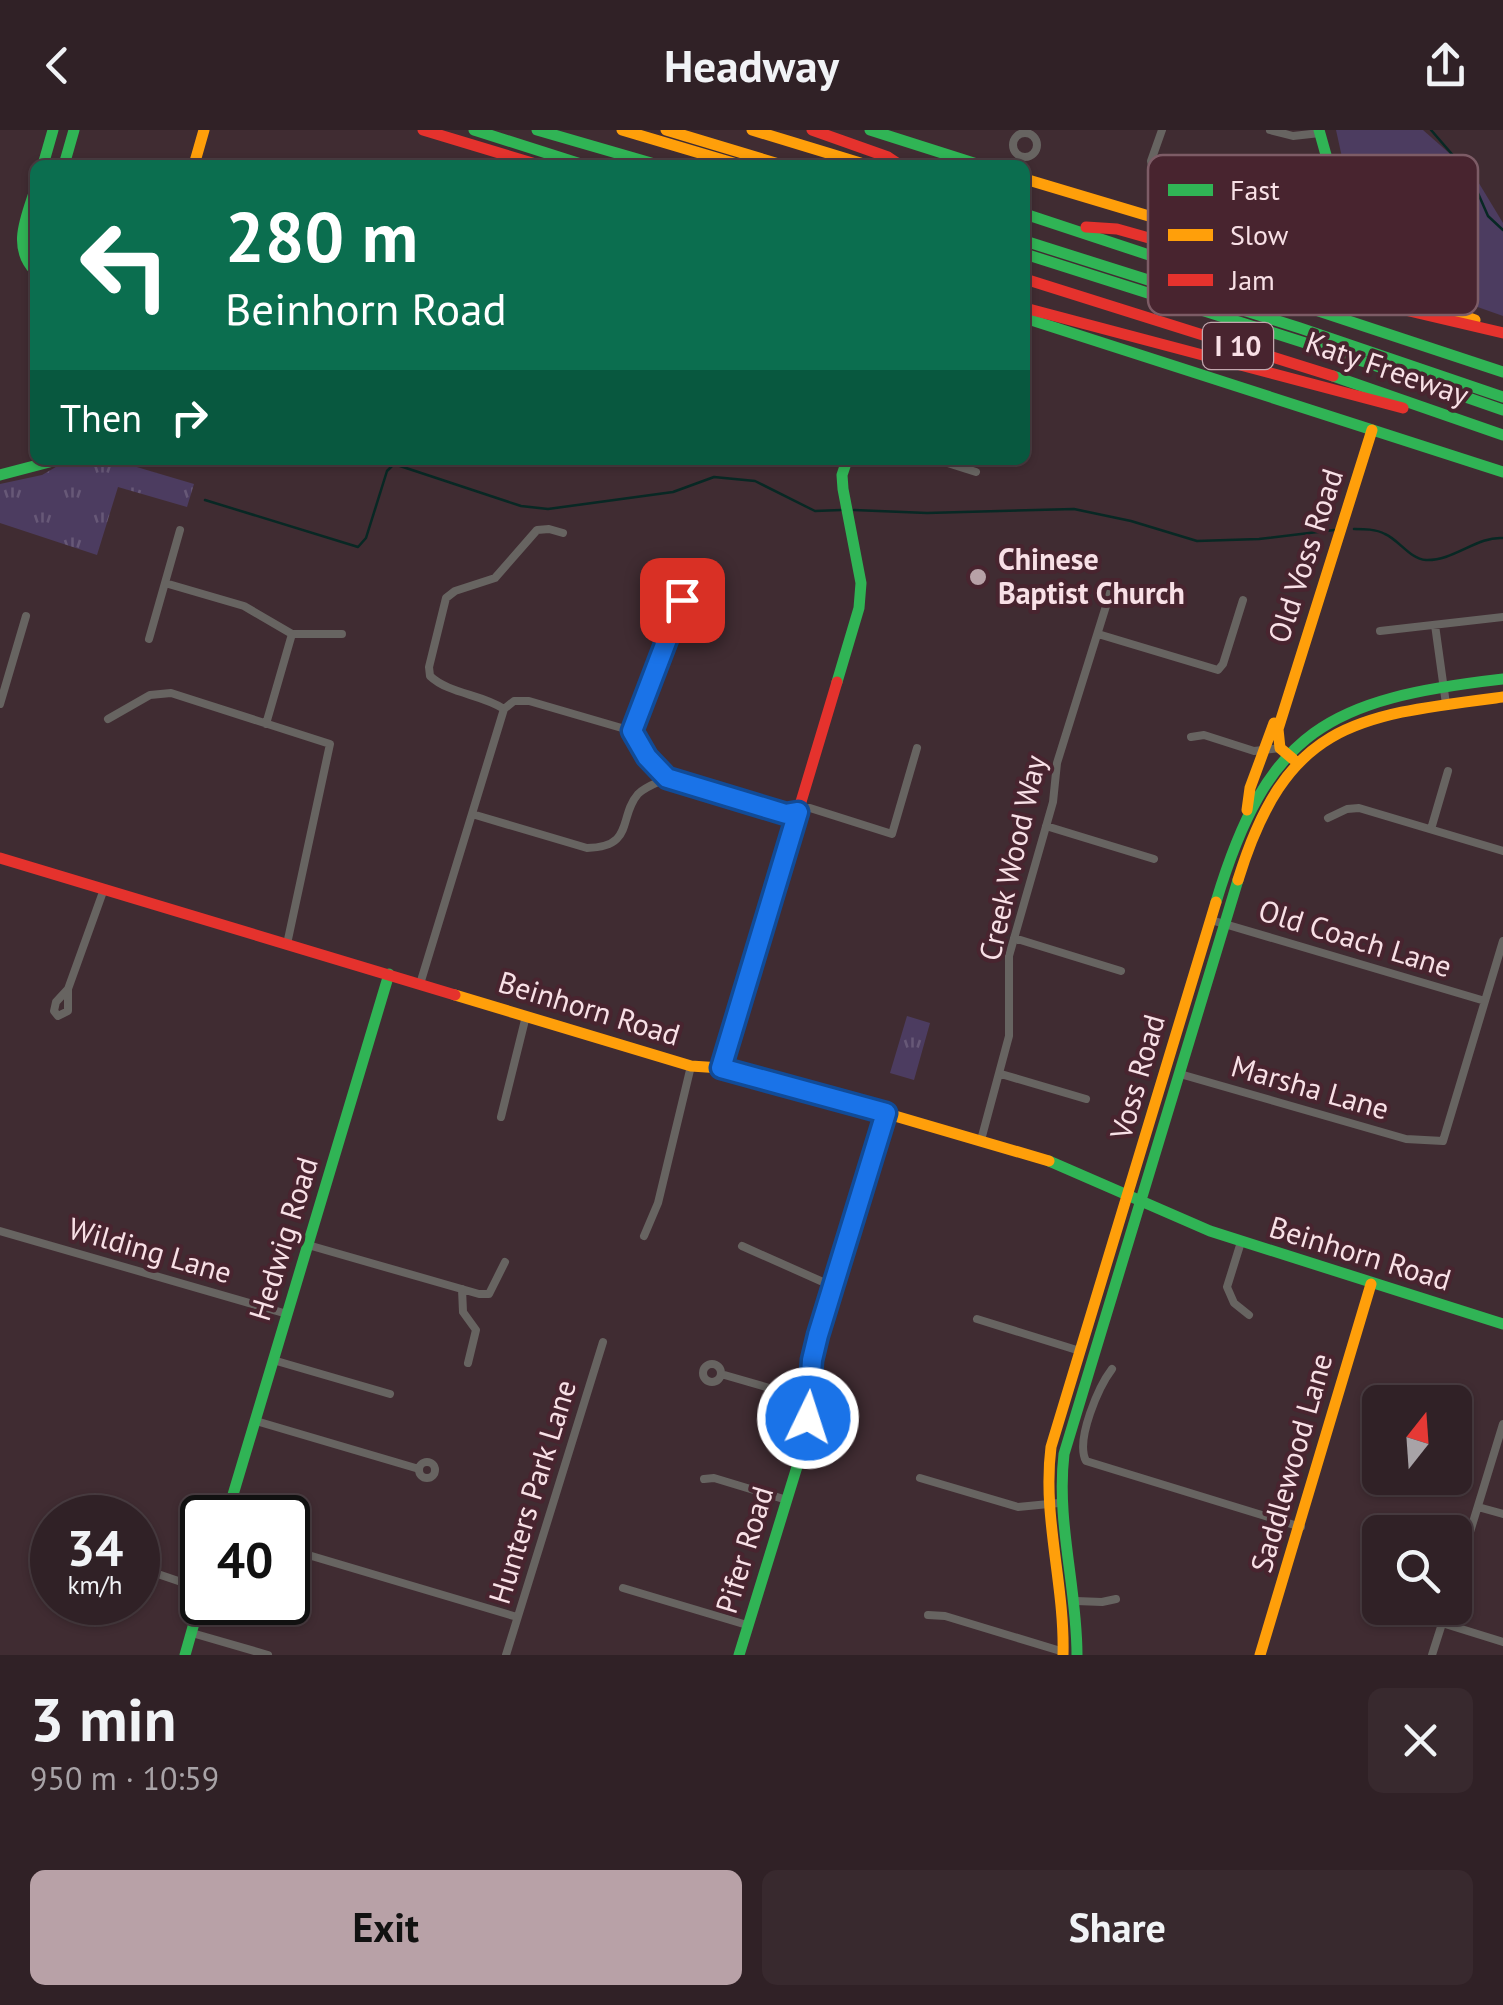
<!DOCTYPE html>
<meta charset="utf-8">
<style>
body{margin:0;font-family:"PT Sans",sans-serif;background:#38292e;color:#f1f3f6;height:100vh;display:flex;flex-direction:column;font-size:38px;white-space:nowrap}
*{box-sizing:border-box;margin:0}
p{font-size:32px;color:#a8a3a7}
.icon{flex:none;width:55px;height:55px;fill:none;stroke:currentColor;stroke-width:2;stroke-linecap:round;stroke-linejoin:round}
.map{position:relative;height:1525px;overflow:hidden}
.panel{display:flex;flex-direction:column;background:#302126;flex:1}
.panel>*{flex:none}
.top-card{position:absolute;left:30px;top:30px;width:1000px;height:305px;border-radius:15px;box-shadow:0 2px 8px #0004,0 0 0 2px #4b3e43;background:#0b6e4f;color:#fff;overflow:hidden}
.needle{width:65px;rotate:17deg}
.fabs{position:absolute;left:1362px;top:1255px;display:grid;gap:20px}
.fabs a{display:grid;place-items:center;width:110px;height:110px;border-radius:15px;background:#302126;box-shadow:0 2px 8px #0004,0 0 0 2px #4b3e43;font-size:50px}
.speed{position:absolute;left:30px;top:1365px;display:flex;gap:20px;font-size:50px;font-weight:700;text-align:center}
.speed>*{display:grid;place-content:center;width:130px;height:130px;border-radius:50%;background:#302126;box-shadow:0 2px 8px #0004,0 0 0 2px #4b3e43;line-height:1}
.speed small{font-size:25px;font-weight:400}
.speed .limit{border:5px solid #111;border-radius:15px;background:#fff;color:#111}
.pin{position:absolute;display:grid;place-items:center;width:85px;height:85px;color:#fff;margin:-42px;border-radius:20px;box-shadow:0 5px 15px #0006}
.me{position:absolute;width:110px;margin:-55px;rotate:4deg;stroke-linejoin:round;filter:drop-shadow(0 0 8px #0008)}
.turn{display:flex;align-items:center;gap:35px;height:210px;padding:0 30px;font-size:45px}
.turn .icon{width:130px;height:130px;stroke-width:2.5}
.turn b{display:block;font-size:70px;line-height:85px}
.then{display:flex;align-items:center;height:95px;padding:0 30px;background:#0003;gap:20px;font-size:38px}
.round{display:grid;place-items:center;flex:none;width:105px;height:105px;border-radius:15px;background:#38292e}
.head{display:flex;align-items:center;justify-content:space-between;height:170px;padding:0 30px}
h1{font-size:60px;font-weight:700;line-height:75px}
.cta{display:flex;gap:20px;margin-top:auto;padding:20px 30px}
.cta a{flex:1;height:115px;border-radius:15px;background:#b8a1a7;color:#111;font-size:40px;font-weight:700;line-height:115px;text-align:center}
.cta a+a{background:#38292e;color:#f1f3f6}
header{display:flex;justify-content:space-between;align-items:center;height:130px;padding:0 30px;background:#302126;font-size:45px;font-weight:700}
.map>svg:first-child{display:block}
</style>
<header><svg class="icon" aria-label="back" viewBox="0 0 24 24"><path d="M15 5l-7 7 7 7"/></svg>Headway<svg class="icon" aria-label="share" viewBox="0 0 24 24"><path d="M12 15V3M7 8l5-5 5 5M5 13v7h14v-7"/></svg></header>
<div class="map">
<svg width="1503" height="1525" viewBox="0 0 1503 1525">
<defs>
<pattern id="grass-tufts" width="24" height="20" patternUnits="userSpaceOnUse" patternTransform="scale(2.5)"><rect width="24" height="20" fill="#4c3c60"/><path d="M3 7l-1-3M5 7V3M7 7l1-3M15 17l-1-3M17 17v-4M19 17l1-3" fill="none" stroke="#675877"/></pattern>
<pattern id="water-rules" width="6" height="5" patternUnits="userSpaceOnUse" patternTransform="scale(2.5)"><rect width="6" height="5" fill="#082824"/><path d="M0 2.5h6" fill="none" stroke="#2d4744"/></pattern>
</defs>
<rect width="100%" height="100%" fill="#402c32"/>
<path fill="url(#grass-tufts)" d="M68 330H113L194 354 187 377 118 357 97 425 0 393V354L42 345Z
M907 886 930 893 914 950 890 943Z"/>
<path fill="#4c3c60" d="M1336 0H1423L1474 45 1503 93V186L1373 140 1359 105Z"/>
<path fill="url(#water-rules)" d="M1419 24 1439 39 1405 85 1384 70Z"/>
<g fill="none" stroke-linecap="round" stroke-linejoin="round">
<path stroke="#082824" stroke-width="2.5" d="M1431 0 1470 45 1488 86 1503 100
M205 370 358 417 366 408 387 341 394 334 521 376 548 379 673 362 714 347 755 351 815 381 841 380
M854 380 927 383 1074 379 1131 391 1197 411 1259 409 1334 400
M1354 399C1364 399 1376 399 1385 404 1399 410 1410 429 1426 430 1454 431 1477 406 1503 408"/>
<path stroke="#676461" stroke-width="8" d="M1270 0 1293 6 1320 3
M1013 15a12 12 0 1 1 24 0a12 12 0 1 1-24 0Z
M1155 53 1151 31 1162 0
M938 330 976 342
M165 453 244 476 292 504H342
M1435 495 1446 574
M1380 501 1503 487
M1098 504 1218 540 1223 534 1243 470
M149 509 180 400
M0 574 26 486
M504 579C482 564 449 564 430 546L429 537 446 468 455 461 495 448 537 400 549 399 563 403
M108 589 150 565 171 563 330 614 287 814
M266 594 292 504
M632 601 677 488 693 433
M1191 607 1204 605 1254 621 1280 618
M472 684 587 718C635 717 618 687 638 664 644 657 659 652 667 648L786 684 810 678 892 704 917 618
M1328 688 1347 679 1359 678 1503 721
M1046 696 1154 729
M1431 699 1448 641
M1211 790 1485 871
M1014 808 1121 841
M420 854 504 579 514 571H529L632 601 647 627 667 648
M68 859V881L58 886 54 881 56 872 68 859 104 759
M1001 944 1086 969
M1180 944 1406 1009 1443 1011 1503 811
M501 987 526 886
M981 1010 1009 906V826L1053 672 1057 633 1111 460
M0 1101 287 1184
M644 1106 658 1073 691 936
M1241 1112 1227 1157 1234 1173 1249 1185
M308 1115 479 1164H489L505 1132
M742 1116 832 1156
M462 1159 463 1182 476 1200 468 1233
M977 1189 1080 1221
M273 1230 390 1264
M703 1243a9 9 0 1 1 18 0a9 9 0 1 1-18 0Z
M1112 1239C1099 1256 1075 1310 1086 1331L1301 1397
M721 1244 811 1270
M808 1289 848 1298
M256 1291 419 1339
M419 1340a8 8 0 1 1 16 0a8 8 0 1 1-16 0Z
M920 1348 1018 1377 1059 1373
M704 1349 714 1348 787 1370
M1478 1377 1503 1384
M288 1419 517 1487
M143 1439 202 1459
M1455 1451 1503 1294
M623 1458 747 1495
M1076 1471 1102 1472 1116 1469
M928 1485 945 1486 1064 1522
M1442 1493 1503 1512
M192 1503 268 1525
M506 1525 603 1212
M1432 1525 1447 1478"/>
<path stroke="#30b455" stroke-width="11" d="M474 0 584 35
M537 0 658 35
M870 0 980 35
M1319 0 1349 107 1369 152
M43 35 53 0
M64 35 74 0
M35 60C26 88 12 117 35 141
M1025 84 1503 242
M1025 111 1300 198 1503 267
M1025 124 1365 232 1503 280
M1321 135 1341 127 1349 107
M1025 188 1503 342
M1333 246 1503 305
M0 345 57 330
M837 552 859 478 861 453 843 359 842 345 847 330
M1216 772C1268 599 1329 569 1503 549
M1049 1031 1210 1101 1503 1194
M226 1388 389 844
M185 1525 202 1465
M739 1525 800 1327 818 1205 886 983
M1077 1525C1077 1457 1056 1392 1064 1324L1238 750"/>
<path stroke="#ff9f0a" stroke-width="11" d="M622 0 740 35
M666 0 782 35
M752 0 867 35
M194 35 204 0
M1025 49 1316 136 1475 190
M1293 629 1280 618 1278 599 1372 300
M1247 680 1250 658 1274 593
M1238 750C1287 592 1354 586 1503 567
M455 865 691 936 721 938 789 955 1049 1031
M1063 1525C1065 1455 1042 1387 1051 1317L1216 772
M1260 1525 1371 1154"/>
<path stroke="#e5322d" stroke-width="11" d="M423 0 539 35
M812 0 888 27 900 35
M1086 97 1117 99 1405 180 1503 203
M1025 149 1333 246
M1025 178 1403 278
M0 728 455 865
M721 938 837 552"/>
</g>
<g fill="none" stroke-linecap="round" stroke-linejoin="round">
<defs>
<path id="route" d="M682 470 632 601 647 627 667 648 786 684 798 682 721 938 886 983 818 1205 812 1230 808 1288"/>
</defs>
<use href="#route" stroke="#114b97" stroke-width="25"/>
<use href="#route" stroke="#1a73e8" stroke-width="18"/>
</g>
<circle fill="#b8a1a7" stroke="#48242f" stroke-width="4" cx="978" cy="447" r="10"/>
<g text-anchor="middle" stroke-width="8" stroke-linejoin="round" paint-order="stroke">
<rect fill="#48242f" stroke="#c3a8af" stroke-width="2.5" x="1203" y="193" width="70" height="46" rx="8"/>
<g font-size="28" font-weight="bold" fill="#f8e0e6">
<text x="1238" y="226">I 10</text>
</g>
<g font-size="30" fill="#f8e0e6" stroke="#48242f">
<text transform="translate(1387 239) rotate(19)" y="10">Katy Freeway</text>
<text transform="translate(1306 426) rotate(-72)" y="10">Old Voss Road</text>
<text transform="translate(1013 728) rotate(-77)" y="10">Creek Wood Way</text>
<text transform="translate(1355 809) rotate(17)" y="10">Old Coach Lane</text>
<text transform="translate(589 879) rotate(17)" y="10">Beinhorn Road</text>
<text transform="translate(1138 947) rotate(-74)" y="10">Voss Road</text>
<text transform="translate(1310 958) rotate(16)" y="10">Marsha Lane</text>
<text transform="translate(284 1109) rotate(-73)" y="10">Hedwig Road</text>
<text transform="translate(150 1121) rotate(16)" y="10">Wilding Lane</text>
<text transform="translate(1360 1124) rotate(17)" y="10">Beinhorn Road</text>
<text transform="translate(1292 1333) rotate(-74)" y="10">Saddlewood Lane</text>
<text transform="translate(533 1362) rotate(-73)" y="10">Hunters Park Lane</text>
<text transform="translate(745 1420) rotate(-73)" y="10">Pifer Road</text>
</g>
<g font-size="30" font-weight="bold" fill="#f8e0e6" stroke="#48242f" text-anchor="start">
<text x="998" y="440">Chinese<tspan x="998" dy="34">Baptist Church</tspan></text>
</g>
</g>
<rect x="1148" y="25" width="330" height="160" rx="15" fill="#48242f" stroke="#7d5c66" stroke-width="2.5"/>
<rect x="1168" y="54" width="45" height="12" fill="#30b455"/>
<rect x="1168" y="99" width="45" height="12" fill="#ff9f0a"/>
<rect x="1168" y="144" width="45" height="12" fill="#e5322d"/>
<g font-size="28" fill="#f8e0e6">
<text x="1230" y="70">Fast</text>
<text x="1230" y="115">Slow</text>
<text x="1230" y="160">Jam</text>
</g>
</svg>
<div class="fabs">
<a><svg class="needle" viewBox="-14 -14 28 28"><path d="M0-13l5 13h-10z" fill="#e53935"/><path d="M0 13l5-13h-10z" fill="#a8a3a7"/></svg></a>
<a><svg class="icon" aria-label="search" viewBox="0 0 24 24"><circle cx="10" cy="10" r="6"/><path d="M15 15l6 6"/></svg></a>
</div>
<div class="speed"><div>34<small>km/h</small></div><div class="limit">40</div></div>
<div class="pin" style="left:682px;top:470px;background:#d93025"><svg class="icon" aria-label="arrive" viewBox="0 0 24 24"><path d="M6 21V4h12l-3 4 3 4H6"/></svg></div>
<svg class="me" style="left:808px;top:1288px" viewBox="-20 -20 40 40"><circle r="17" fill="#1a73e8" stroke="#fff" stroke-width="3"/><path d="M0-11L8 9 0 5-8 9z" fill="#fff"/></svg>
<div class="top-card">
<div class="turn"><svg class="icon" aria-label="left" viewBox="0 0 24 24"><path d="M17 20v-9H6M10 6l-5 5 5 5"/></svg><div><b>280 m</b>Beinhorn Road</div></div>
<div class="then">Then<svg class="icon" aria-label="right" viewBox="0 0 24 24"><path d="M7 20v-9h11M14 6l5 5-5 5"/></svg></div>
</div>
</div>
<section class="panel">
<div class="head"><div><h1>3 min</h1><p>950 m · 10:59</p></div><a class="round"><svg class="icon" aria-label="close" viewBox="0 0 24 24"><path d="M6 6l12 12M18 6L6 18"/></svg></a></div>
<div class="cta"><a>Exit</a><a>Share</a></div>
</section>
